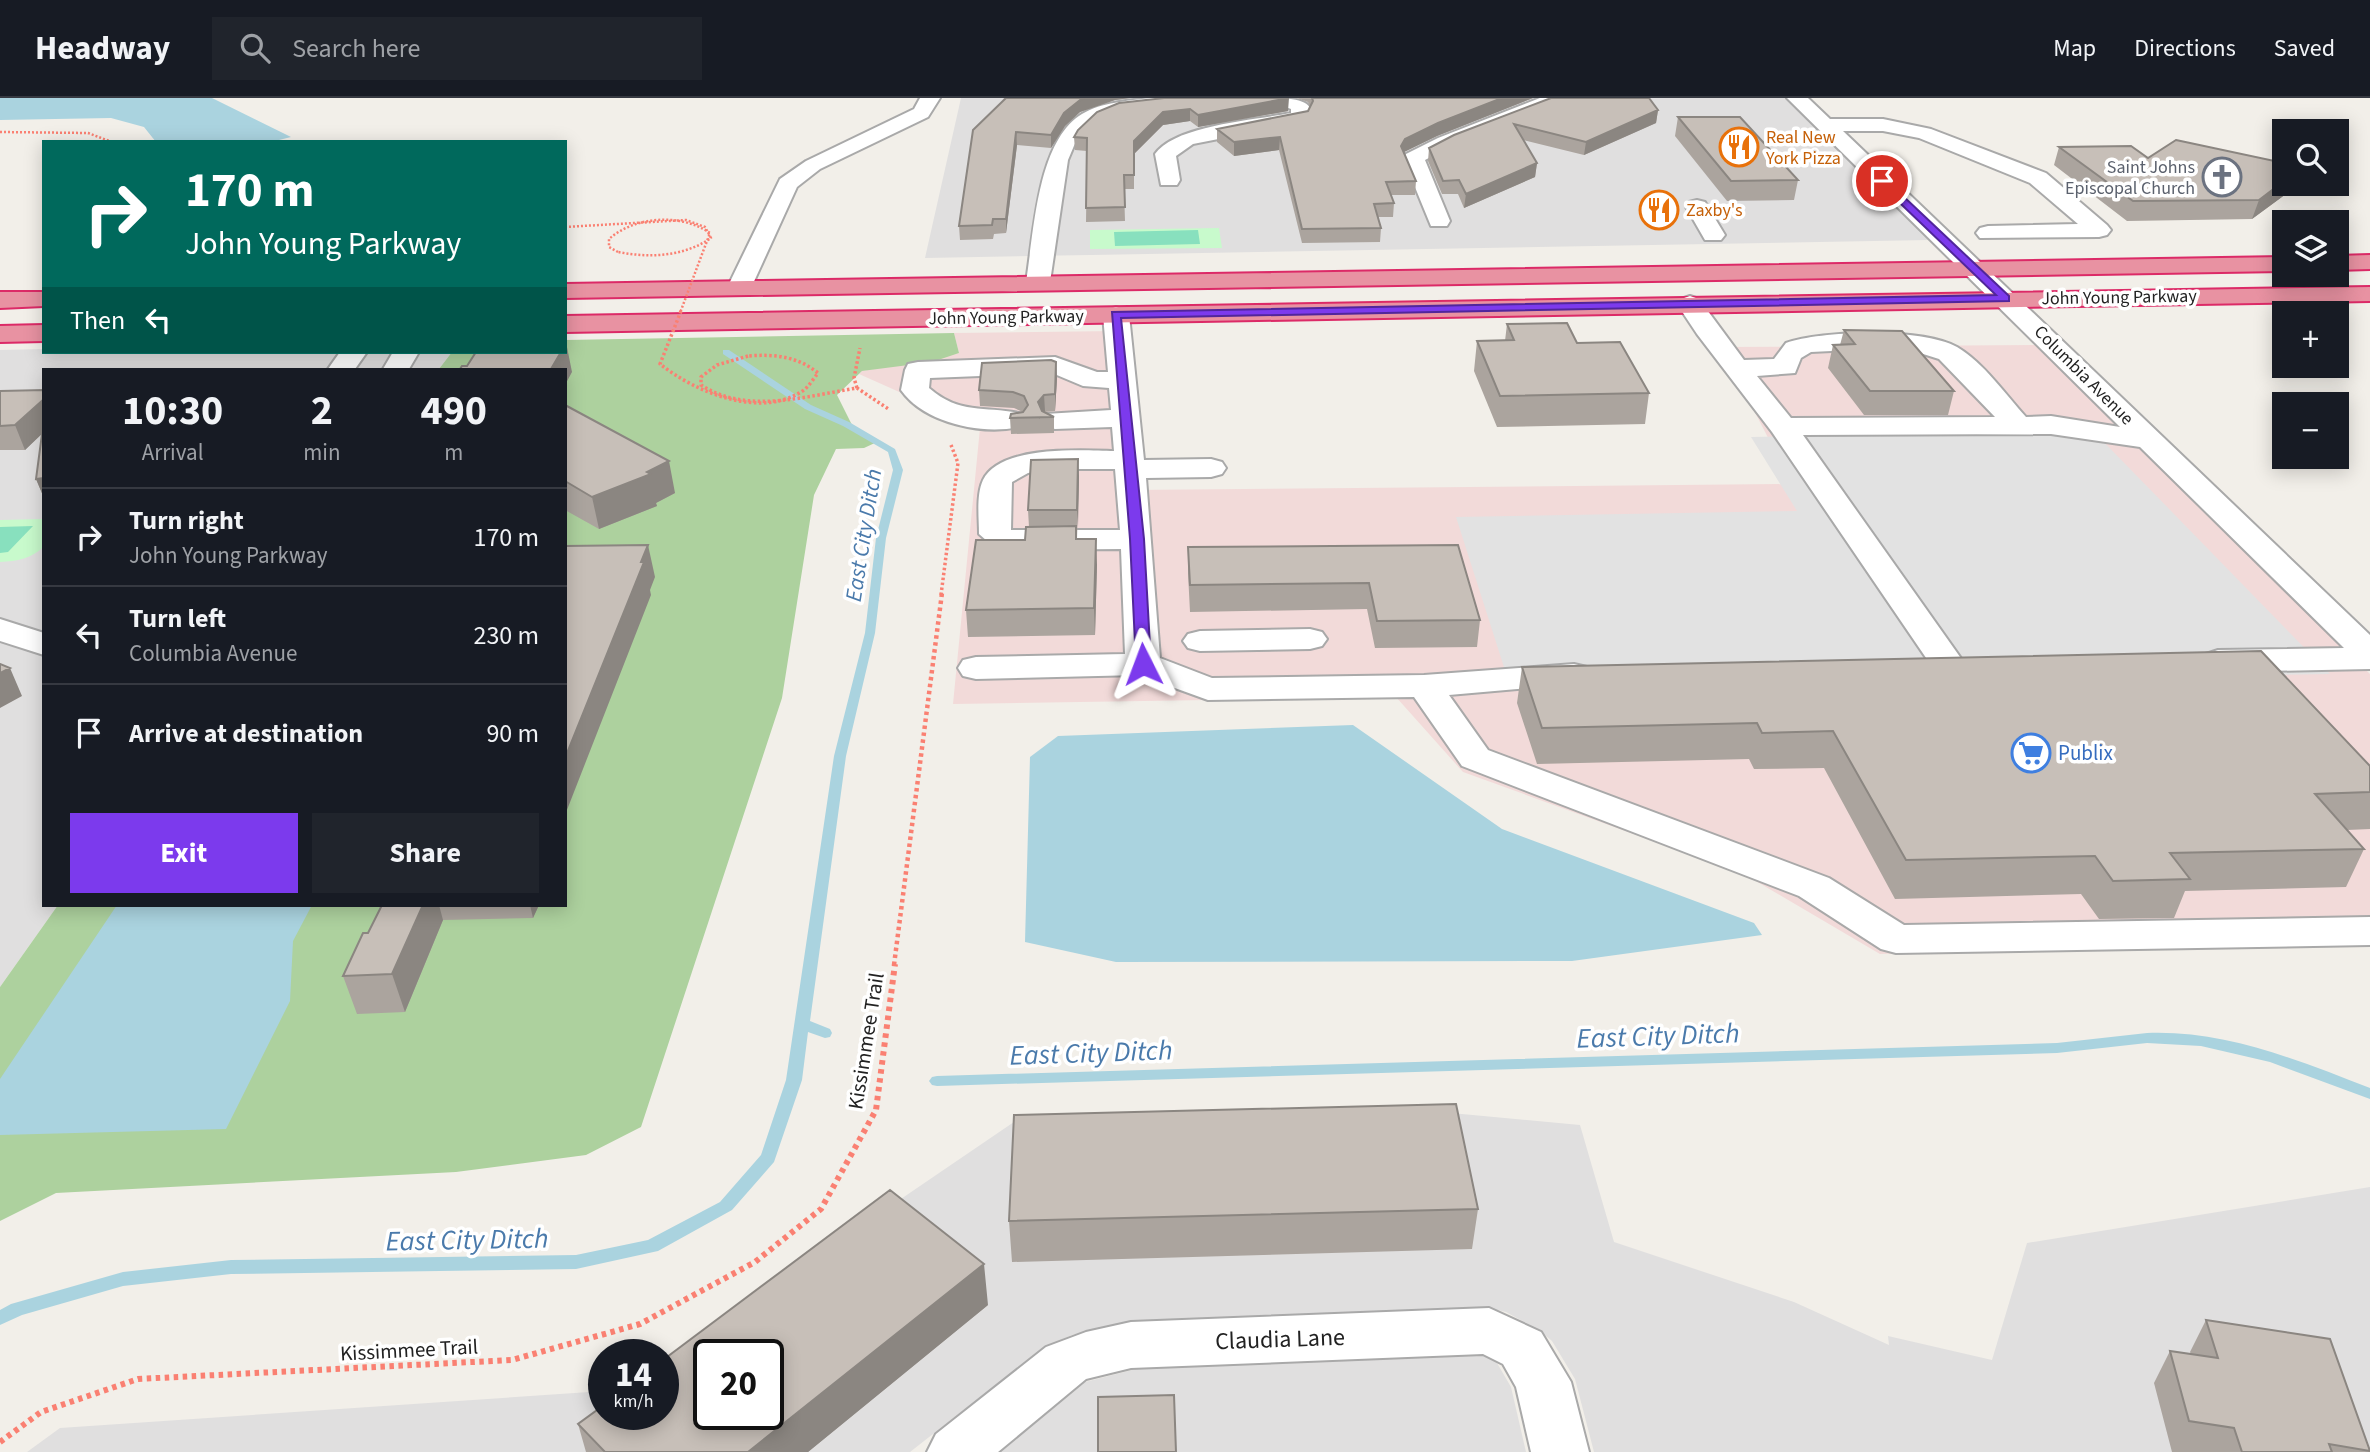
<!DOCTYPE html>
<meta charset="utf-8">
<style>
body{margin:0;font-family:"Source Sans 3",sans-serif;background:#20242c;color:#f1f3f6;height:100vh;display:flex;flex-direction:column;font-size:26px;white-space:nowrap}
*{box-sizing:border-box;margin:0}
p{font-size:23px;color:#9ea1a6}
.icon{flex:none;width:38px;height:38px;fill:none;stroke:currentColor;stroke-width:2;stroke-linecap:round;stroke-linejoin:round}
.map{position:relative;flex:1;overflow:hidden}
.side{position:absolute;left:42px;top:270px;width:525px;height:539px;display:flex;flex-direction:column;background:#171b24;border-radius:0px;box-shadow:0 4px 18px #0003}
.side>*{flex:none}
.top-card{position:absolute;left:42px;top:42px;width:525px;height:214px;border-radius:0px;box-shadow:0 4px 18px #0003;background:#00695c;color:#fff;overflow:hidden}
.fabs{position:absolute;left:2272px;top:21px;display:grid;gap:14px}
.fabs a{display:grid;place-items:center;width:77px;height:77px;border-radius:0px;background:#171b24;box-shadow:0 4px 18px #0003;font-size:35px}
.speed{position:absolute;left:588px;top:1241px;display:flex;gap:14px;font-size:35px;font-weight:700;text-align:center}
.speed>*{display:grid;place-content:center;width:91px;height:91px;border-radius:50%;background:#171b24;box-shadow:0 4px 18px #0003;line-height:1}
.speed small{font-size:18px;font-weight:400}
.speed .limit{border:4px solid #111;border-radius:10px;background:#fff;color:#111}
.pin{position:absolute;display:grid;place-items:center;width:60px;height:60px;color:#fff;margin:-30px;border:4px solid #fff;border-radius:50%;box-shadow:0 2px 7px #0007}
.me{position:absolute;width:77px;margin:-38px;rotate:357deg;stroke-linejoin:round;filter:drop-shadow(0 0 5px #0008)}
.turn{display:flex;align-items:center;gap:24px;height:147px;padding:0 28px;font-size:32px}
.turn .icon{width:91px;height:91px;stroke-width:2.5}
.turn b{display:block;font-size:49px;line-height:60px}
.then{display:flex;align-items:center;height:66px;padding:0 28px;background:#0003;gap:14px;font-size:26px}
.eta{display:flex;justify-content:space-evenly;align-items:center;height:119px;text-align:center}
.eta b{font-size:42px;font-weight:700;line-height:49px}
.cta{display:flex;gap:14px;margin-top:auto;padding:14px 28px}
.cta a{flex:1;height:80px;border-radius:0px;background:#7c3aed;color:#fff;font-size:28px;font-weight:700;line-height:80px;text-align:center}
.cta a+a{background:#20242c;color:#f1f3f6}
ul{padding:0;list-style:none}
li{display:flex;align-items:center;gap:21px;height:98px;padding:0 28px;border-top:2px solid #363941}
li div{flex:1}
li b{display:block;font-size:26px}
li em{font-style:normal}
header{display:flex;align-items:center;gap:42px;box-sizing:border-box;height:98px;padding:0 35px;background:#171b24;border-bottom:2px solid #363941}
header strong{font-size:33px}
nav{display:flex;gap:38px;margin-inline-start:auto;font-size:24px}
.search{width:490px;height:63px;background:#20242c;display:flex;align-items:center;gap:18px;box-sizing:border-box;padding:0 24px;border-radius:0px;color:#9ea1a6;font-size:26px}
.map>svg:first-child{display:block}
</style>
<header>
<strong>Headway</strong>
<div class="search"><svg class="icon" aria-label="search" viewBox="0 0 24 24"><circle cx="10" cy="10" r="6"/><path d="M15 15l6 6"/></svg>Search here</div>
<nav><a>Map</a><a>Directions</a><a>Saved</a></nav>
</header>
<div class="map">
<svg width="2370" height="1354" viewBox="0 0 2370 1354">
<rect width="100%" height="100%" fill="#f2efe9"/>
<path fill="#e0dfdf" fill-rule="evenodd" d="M961 0H1785L1929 142 925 160Z
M44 251V254H452L439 271H44V807H58L0 889V252Z
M1387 1009 1580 1027 1614 1144 1794 1204 1889 1247 1888 1238 1992 1262 2027 1145 2370 1089V1354H1594L1575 1281 1552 1243 1539 1232 1506 1214 1484 1209 1130 1224 1072 1237 1043 1250 910 1354H27L60 1330 604 1293V1316H663V1275L895 1105 1020 1020ZM709 1256H768V1316H709Z
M1482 1257 1497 1265 1511 1289 1526 1354H1000L1085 1284 1136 1271Z"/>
<path fill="#f2dad9" d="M1117 233 1131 392 1792 386 1721 249 2037 247 2370 576V838L1880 856 1744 776 1463 674 1396 599 953 606 980 330 859 276 862 273 959 255 954 235Z"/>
<path fill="#add19e" d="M954 235 959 255 932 264 862 273 837 297 852 327 877 344 864 350 836 351 814 397 782 600 641 1029 586 1057 456 1074 56 1095 0 1123V889L58 807H565V271H439L452 254H565V242Z"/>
<path fill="#c8facc" d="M1219 130 1222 150 1090 151V132Z
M44 421V448C32 461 17 463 0 464V422Z"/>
<path fill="#88e0be" d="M1198 132 1200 146 1115 148 1114 134Z
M33 428 8 454 0 455V429Z"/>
<path fill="#e2e2e2" d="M2094 334 2330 576 1511 591 1456 419 1797 413 1751 339Z"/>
<path fill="#aad3df" d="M0 0H212L291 39 271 44H156L144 29 111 20 0 22Z
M1353 627 1502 731 1754 825 1762 837 1572 863 1116 864 1025 844 1030 659 1058 638Z
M117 807H312L293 843 290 903 226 1031 0 1037V981Z"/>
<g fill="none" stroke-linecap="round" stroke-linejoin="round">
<path fill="#aad3df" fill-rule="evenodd" d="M723 252H729L811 307 849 324 895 351 903 372 886 440 875 535 846 658 810 923 830 931 832 935 830 939 825 940 808 934 802 982 774 1064 732 1112 658 1153 576 1171 231 1176 123 1188 22 1217 0 1227V1212L11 1206 123 1174 231 1162 576 1157 648 1142 720 1104 761 1057 786 982 834 658 865 535 876 440 893 372 888 354 843 328 805 311 723 256Z
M2147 935C2225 932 2298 962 2370 990V1001L2270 964 2201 948 2147 945 2057 955 937 988 932 987 929 983 932 979 937 978 2057 945Z"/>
<defs>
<path id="minor" d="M920 0H940L928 19 820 71 797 89 751 190 748 195 739 197 730 195 727 190 780 81 806 63 914 11Z
M1150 0H1207L1197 6 1119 15 1096 24 1076 43 1068 62 1050 184 1047 189 1038 191 1029 189 1026 184C1034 135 1037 43 1082 16 1102 4 1128 3 1150 0Z
M1269 0C1286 0 1322 0 1307 23L1300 25 1193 46 1176 58 1180 82 1177 87H1161L1155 56C1175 27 1256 22 1291 15V11L1272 4Z
M1540 0H1567L1564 4 1452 48 1425 62 1450 123 1447 128H1431L1403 60 1406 56 1438 40Z
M1787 0H1808L1830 21H1883L1931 31 2046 75 2107 127 2111 132 2107 137 2099 139 1980 140 1976 135 1980 130 1988 128 2078 126 2030 85 1919 40 1883 33H1843L2370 537V571L2218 574 2206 570 2200 563 2206 556 2218 552 2344 550 2140 349 2051 336 1803 337 1965 566 1959 573 1947 577 1935 573 1772 334 1697 236 1677 206 1681 201 1690 198 1699 201 1744 262 1774 261 1786 245C1822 232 1923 230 1957 249 1984 265 2005 296 2026 319L2051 318 2120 329ZM1873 251 1920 255 1939 261 1995 319 1791 320 1757 278 1795 275 1801 260 1811 254Z
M1697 102 1705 104 1725 137 1721 142H1705L1686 109 1689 104Z
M1116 209 1125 212 1129 217 1144 362 1211 361 1222 364 1226 370 1222 376 1211 379 1146 380 1160 560 1212 580 1424 577 1574 566 1587 569 1592 577 1587 585 1449 597 1488 652 1829 780 1904 827 2370 819V847L1896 855 1881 851 1799 798 1462 668 1414 599 1208 602 1139 577 976 581 963 578 958 570 963 562 976 559 1125 556 1121 451 1005 452 994 449 979 436C979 420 976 397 983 382 1000 347 1080 352 1114 353L1112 329 1055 331 1045 328 1041 322 1045 316 1111 312 1109 290 1083 288 1052 275 930 280 929 290C961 318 987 307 1023 316L1027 322 1023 328C985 338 925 326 901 292L905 272 908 266 918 264 1055 259 1097 274H1108L1103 217 1107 212ZM1058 371H1115L1120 432H1011L1012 384 1028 375Z
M340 254H367L355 271H328Z
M393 254H419L409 271H383Z
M0 521 44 535V557L0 543Z
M1310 531 1322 534 1327 541 1322 548 1310 551 1200 553 1188 550 1183 543 1188 536 1200 533Z
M1489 1210 1541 1234 1571 1284 1589 1354H1531L1516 1289 1503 1266 1483 1256 1131 1270 1086 1281 998 1354H927L936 1336 1046 1249 1086 1234 1131 1224Z"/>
<path id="highway" d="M2370 157V171L2336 172V158Z
M2284 159V173L565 200V186Z
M2370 189V203L565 234V218Z
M0 194H44V208L0 210Z
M44 227V243L0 244V228Z"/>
</defs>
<use href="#minor" stroke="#a9a9a9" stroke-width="4"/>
<use href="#highway" stroke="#dc2a67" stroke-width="4"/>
<path stroke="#fa8072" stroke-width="2.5" stroke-dasharray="2 2" stroke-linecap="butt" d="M0 34 88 35 112 44
M565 129 686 122 705 129 711 140C683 159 650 160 618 154"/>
<path stroke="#fa8072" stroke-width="3.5" stroke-dasharray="2.5 2.5" stroke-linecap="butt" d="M748 258 717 267 701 279V287C747 317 806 298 857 290L890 312
M857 290 854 280 860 250
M941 497 958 365 951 347"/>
<path stroke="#fa8072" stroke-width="4.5" stroke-dasharray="3.5 3.5" stroke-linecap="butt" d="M894 867 942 495"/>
<path stroke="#fa8072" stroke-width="6" stroke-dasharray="4.5 4.5" stroke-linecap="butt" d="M0 1344 41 1314 138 1281 512 1262 640 1226 755 1164 821 1111 876 1012 895 866"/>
<use href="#minor" fill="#fff" fill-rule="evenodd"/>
<use href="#highway" fill="#e892a2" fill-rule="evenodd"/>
<path stroke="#fa8072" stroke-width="2.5" stroke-dasharray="2 2" stroke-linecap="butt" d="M618 154 609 149V141C635 118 681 115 710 135L680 215"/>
<path stroke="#fa8072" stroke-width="3.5" stroke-dasharray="2.5 2.5" stroke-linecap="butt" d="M681 213 660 266C695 294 761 322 804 292 809 288 814 280 818 275 797 258 774 256 748 258"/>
</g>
<path fill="#aba49e" d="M1003 0H1130L1115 2 1080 14 1065 28 1051 50 1017 47 1006 135 994 136 993 141 960 142 959 128 1005 1Z
M1164 0 1288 13 1198 29 1190 23 1163 27 1134 56V91H1124L1125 123 1086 124 1087 53 1075 52 1074 39Z
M1297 0H1533L1437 38 1404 54 1416 83 1415 97H1391L1394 105 1393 119H1378L1381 130 1380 144 1302 145 1279 52 1234 58 1217 44V31L1308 13 1310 9 1308 4Z
M1551 0 1658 12 1656 25 1584 57 1523 42 1537 65 1535 79 1464 110 1458 96H1442L1428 63 1429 50Z
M1678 19 1798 82 1794 102 1727 103 1675 38Z
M2059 49 2148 60 2297 88 2252 121 2127 123 2054 67Z
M1507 226 1649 295 1645 326 1497 329 1474 273 1477 243H1505Z
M1844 232 1954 293 1948 317H1864L1828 270 1833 247H1840Z
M1056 264 1057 280 1055 313 1044 314 1054 319V335L1011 336 1010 320 1023 314 1014 310 980 308 979 292Z
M44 292V400L36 381 42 335 25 352H0V293Z
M565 307 675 395 656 405 657 408 599 431 565 412Z
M1079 378 1077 441 1097 467 1095 537 968 539 966 512 1025 442 1029 429 1028 412Z
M1458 447 1480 522 1477 549 1375 550 1367 511 1190 514 1188 475V449Z
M1522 569 2370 668V731L2347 732 2364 751 2346 789 2185 793 2174 820 2099 821 2081 796 1895 801 1824 670 1754 671 1749 661 1537 666 1517 605Z
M382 807H539L533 820 443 822 405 914 357 916 343 878 368 835Z
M1478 1111 1472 1151 1012 1164 1009 1123Z
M988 1207 808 1354H586L578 1326Z
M2206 1222 2370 1353 2369 1354H2172L2154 1285 2170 1253 2191 1256 2190 1254Z"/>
<path fill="#8b8681" d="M1084 0H1130L1115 2 1080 14 1065 28 1051 50V37L1064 15 1080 2Z
M1289 0 1288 13 1198 29V17Z
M1502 0H1533L1437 38 1404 54 1401 48 1405 41 1438 25Z
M1190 11V23L1163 27 1134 56V43L1163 14Z
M1658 12 1656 25 1584 57 1586 44Z
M1016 34 1017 47 1006 135V121Z
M1280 39 1279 52 1234 58V44Z
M1537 65 1535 79 1464 110 1466 96Z
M2284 83V86H2297V88L2252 121 2259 102Z
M566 244 572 274 565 287V271H551L561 254H565Z
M1056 264 1057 280 1055 313V296Z
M1044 297 1045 313 1039 321 1038 304Z
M44 301V334L25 352 15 327Z
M1078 361 1079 378 1078 429 1077 412Z
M669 363 675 395 656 405 657 408 599 431 592 399Z
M44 380V400L36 381Z
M1096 441 1097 467 1095 537 1094 510Z
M648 447 655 479 650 492 651 497 565 717V660Z
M10 570 22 598 0 610V575Z
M423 807H439L443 822 405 914 392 876Z
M530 807H539L533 820Z
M984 1166 988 1207 808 1354H748Z"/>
<path fill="#c7bfb8" stroke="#8b8681" stroke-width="2" fill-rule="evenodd" d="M1006 0H1084L1080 2 1064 15 1051 37 1016 34 1006 121H993L992 127 959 128 973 32Z
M1164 0H1289L1198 17 1190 11 1163 14 1134 43V77H1124L1125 109 1086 110 1087 40 1074 39 1078 32 1097 14 1119 5Z
M1312 0H1502L1438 25 1405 41 1401 48 1416 83 1386 84 1394 105 1374 106 1381 130 1302 131 1280 39 1234 44 1217 31 1308 13 1313 3Z
M1551 0H1649L1658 12 1586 44 1514 26 1537 65 1466 96 1459 82 1443 83 1429 50 1454 37Z
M1678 19H1740L1798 82 1731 83Z
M2176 42 2284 65V83L2259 102 2133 103 2059 49 2131 48 2148 60Z
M1567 225 1577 245 1620 244 1649 295 1500 298 1477 243 1514 242 1507 226Z
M1844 232 1902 233 1954 293H1870L1833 247 1855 246Z
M476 254H561L551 271H460L462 268H467Z
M1051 262 1056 264 1055 296 1044 297 1038 304 1042 313 1054 319 1010 320 1011 316 1023 314 1028 307 1024 298 1013 294 979 292 982 265Z
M44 292V301L15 327 0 328V293Z
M565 307 669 363 647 374 651 376 592 399 565 383Z
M44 321V380L36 381Z
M1078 361 1077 412H1028L1031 362Z
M1076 428V441H1096L1094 510 966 512 976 442H1025L1026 429Z
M648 447 641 464H644L565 660V448Z
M1458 447 1480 522 1377 523 1369 485 1190 487 1188 449Z
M2261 553 2370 668V694L2315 696 2364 751 2170 755 2190 781 2113 783 2095 758 1906 762 1833 633 1762 635 1757 625 1542 630 1522 569Z
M0 566 10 570 0 575Z
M382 807H423L392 876 343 878 363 835H368Z
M1456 1006 1478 1111 1009 1123 1014 1017Z
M890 1092 984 1166 748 1354H605L578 1326 604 1307V1316H663V1262ZM709 1256H768V1316H709Z
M2206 1222 2330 1241 2370 1353 2329 1346 2332 1354H2242L2234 1330 2189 1323 2170 1253 2218 1260Z
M1174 1297 1176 1354H1098V1299Z"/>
<path fill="#7c3aed" stroke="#51269a" stroke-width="2" d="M1879 81H1885L2009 198V203L1121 220 1144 441 1151 566 1143 571 1136 566 1130 441 1112 214 1996 197 1879 85Z"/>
<defs>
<symbol id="restaurant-ring" viewBox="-11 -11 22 22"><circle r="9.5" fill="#fff" stroke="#e8710a" stroke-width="1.5"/><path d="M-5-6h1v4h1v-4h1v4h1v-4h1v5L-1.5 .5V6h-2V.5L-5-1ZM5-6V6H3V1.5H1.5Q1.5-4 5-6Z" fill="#e8710a"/></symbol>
<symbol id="church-ring" viewBox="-11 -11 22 22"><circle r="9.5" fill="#fff" stroke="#6b7280" stroke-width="1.5"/><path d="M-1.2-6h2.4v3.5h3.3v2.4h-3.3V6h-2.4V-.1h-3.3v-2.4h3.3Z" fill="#6b7280"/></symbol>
<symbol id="supermarket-ring" viewBox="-11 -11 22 22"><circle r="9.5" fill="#fff" stroke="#3f7fe0" stroke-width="1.5"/><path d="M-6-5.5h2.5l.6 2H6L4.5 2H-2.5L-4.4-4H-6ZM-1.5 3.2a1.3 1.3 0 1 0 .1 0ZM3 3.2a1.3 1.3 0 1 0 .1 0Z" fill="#3f7fe0"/></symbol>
</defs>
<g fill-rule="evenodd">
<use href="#restaurant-ring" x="1717" y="27" width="44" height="44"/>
<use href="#church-ring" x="2200" y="57" width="44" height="44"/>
<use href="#restaurant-ring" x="1637" y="90" width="44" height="44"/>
<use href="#supermarket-ring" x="2009" y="633" width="44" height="44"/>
</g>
<g text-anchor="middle" stroke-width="7" stroke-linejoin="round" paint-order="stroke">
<g font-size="18" fill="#c56008" stroke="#fff" text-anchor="start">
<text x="1766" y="45">Real New<tspan x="1766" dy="21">York Pizza</tspan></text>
<text x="1686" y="118">Zaxby's</text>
</g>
<g font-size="18" fill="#5b616d" stroke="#fff" text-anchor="end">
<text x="2195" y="75">Saint Johns<tspan x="2195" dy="21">Episcopal Church</tspan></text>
</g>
<g font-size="18" fill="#222" stroke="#fff">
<text transform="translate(2119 199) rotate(-1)" y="6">John Young Parkway</text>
<text transform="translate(1006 219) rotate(-1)" y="6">John Young Parkway</text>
<text transform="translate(2084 277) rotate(45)" y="6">Columbia Avenue</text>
</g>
<g font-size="21" fill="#366cbe" stroke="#fff" text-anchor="start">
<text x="2058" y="662">Publix</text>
</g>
<g font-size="21" fill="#222" stroke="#fff">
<text transform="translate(866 943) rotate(-81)" y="7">Kissimmee Trail</text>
<text transform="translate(409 1252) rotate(-3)" y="7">Kissimmee Trail</text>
</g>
<g font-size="23" font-style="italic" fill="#4a7aab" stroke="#fff">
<text transform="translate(863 437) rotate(-81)" y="8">East City Ditch</text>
</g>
<g font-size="24" fill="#222" stroke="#fff">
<text transform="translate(1280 1241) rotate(-2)" y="8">Claudia Lane</text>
</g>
<g font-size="28" font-style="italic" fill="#4a7aab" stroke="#fff">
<text transform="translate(1658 937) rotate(-2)" y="10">East City Ditch</text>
<text transform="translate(1091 954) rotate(-2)" y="10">East City Ditch</text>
<text transform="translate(467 1141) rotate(-1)" y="10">East City Ditch</text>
</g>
</g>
</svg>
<div class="fabs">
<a><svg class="icon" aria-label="search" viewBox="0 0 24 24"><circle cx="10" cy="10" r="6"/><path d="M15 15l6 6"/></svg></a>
<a><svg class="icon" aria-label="layers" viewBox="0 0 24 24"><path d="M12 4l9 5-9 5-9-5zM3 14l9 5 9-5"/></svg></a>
<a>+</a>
<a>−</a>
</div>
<div class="speed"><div>14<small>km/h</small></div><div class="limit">20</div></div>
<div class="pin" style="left:1882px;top:83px;background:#d93025"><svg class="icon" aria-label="arrive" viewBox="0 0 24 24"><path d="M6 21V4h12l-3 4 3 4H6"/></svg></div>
<svg class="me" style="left:1143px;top:566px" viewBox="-20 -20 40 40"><path d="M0-17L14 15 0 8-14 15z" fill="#7c3aed" stroke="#fff" stroke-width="4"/></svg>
<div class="top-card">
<div class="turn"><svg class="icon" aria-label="right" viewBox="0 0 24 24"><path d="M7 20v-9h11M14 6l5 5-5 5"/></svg><div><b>170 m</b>John Young Parkway</div></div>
<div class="then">Then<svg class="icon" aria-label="left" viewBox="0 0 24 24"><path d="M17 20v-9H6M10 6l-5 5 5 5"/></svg></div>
</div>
<section class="side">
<div class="eta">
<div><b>10:30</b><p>Arrival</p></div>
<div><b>2</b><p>min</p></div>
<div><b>490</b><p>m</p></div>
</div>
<ul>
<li><svg class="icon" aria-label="right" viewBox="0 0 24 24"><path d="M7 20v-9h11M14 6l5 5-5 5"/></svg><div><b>Turn right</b><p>John Young Parkway</p></div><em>170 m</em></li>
<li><svg class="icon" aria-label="left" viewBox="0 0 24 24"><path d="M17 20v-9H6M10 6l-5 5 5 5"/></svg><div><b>Turn left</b><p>Columbia Avenue</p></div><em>230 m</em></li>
<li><svg class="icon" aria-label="arrive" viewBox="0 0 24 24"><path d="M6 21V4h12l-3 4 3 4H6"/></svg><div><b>Arrive at destination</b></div><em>90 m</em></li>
</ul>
<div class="cta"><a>Exit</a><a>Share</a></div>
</section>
</div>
